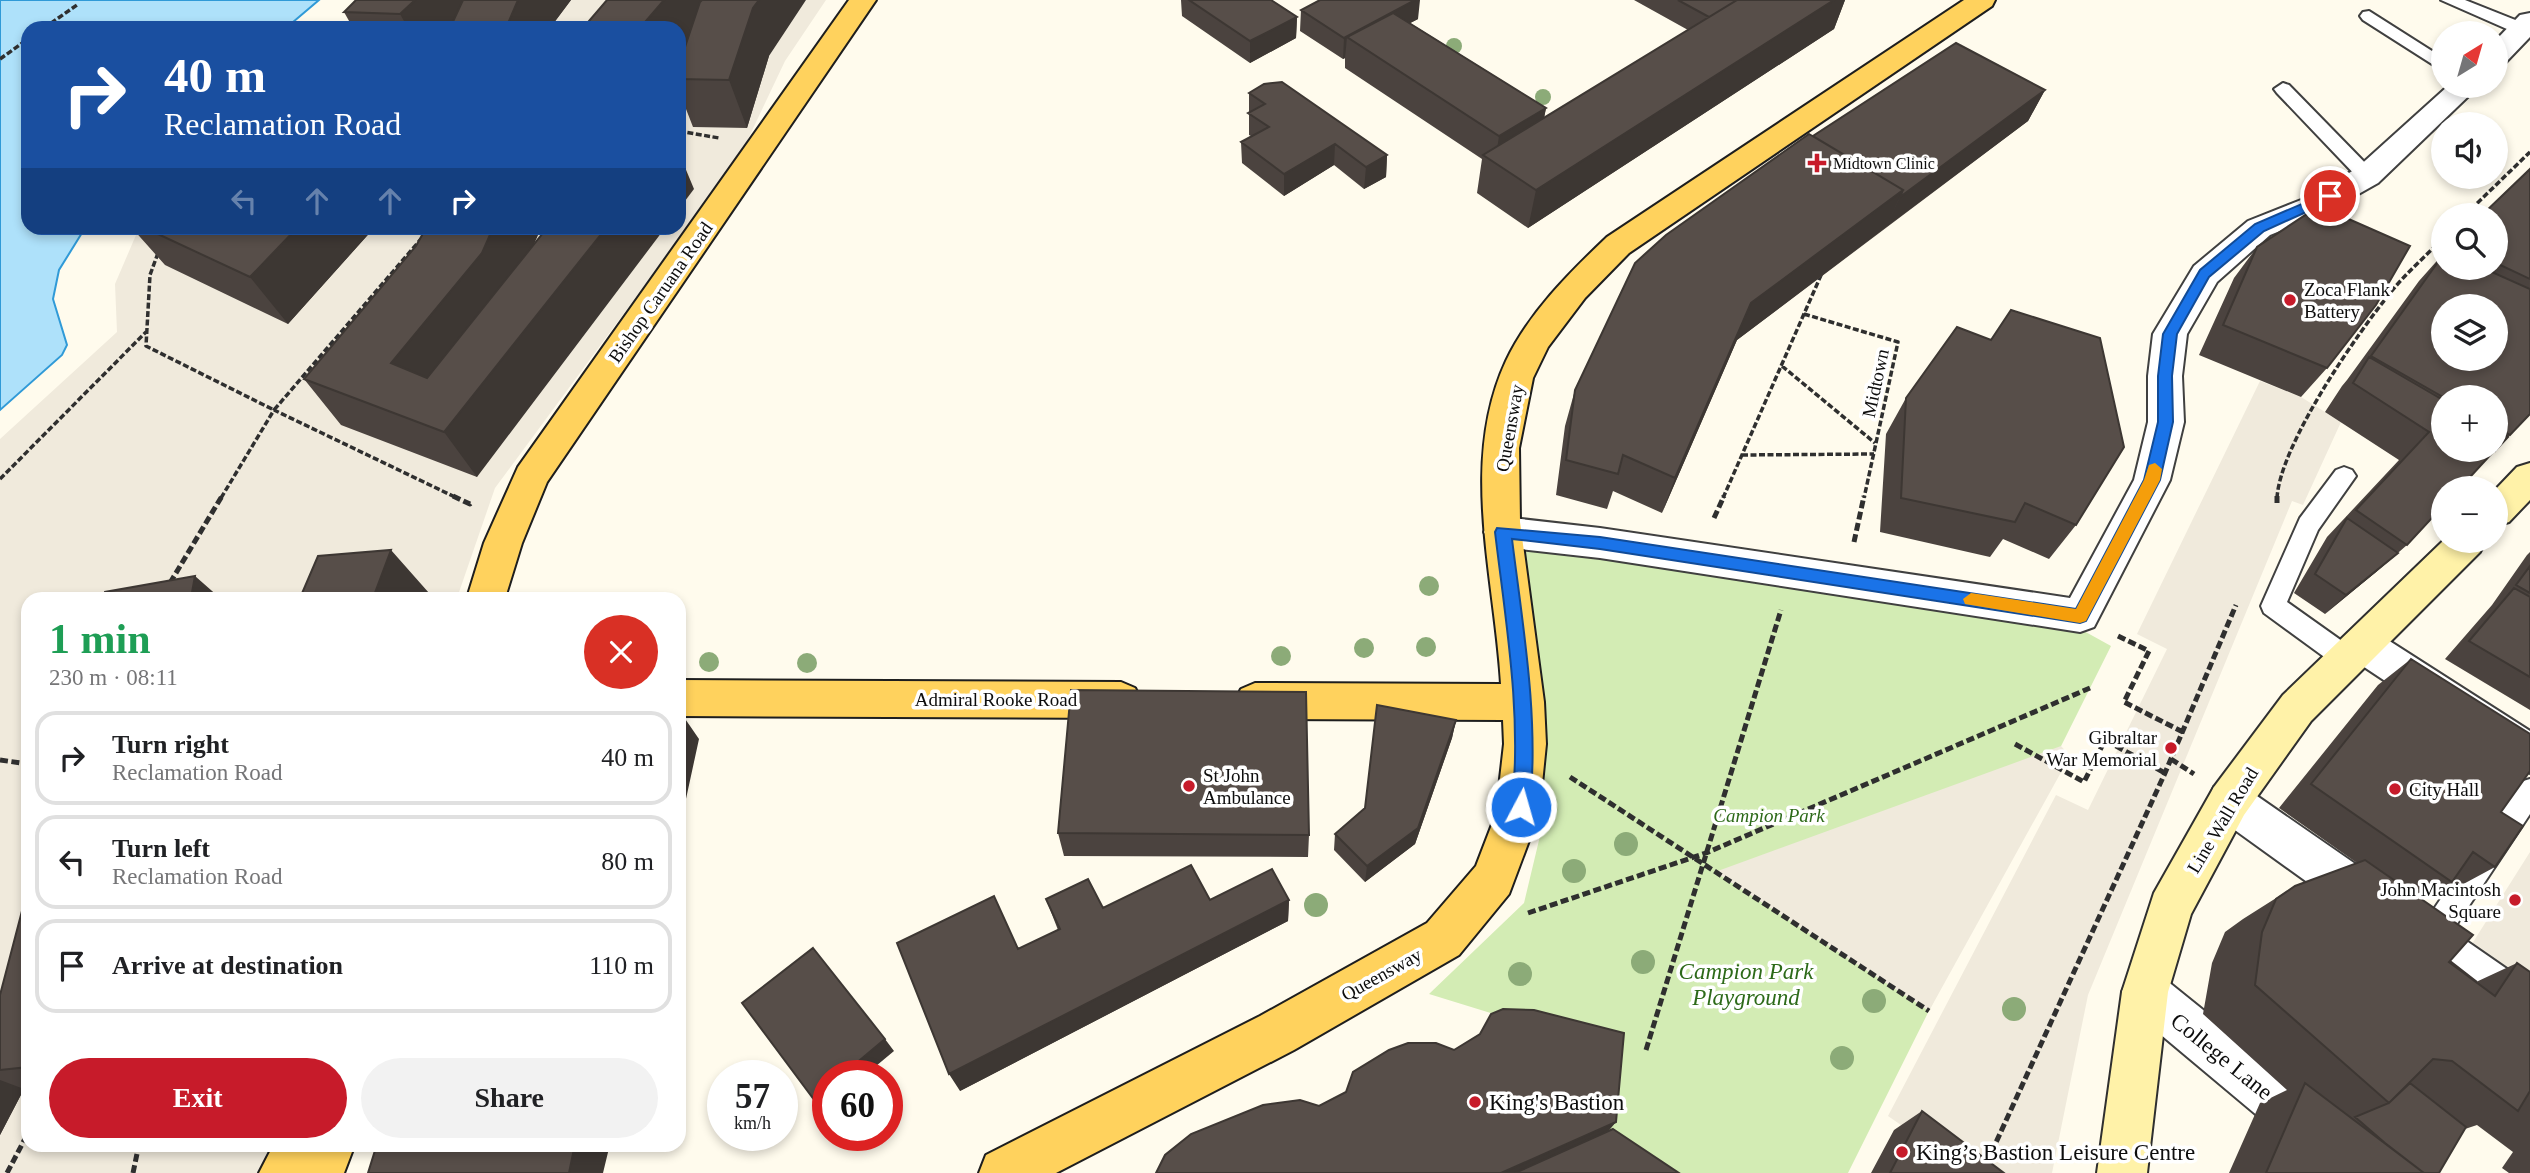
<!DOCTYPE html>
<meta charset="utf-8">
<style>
body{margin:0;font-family:"Times New Roman",serif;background:#f2f2f2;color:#202124;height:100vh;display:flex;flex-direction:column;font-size:26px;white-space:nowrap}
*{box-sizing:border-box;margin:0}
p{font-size:23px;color:#757577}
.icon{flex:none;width:38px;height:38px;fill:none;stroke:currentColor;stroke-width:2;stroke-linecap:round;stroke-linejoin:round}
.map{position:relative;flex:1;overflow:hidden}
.side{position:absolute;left:21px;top:592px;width:665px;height:560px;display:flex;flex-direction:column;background:#fff;border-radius:21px;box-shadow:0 4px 10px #0003}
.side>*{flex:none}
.banner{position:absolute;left:21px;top:21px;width:665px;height:214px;border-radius:21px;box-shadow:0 4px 10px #0003;background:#1a4fa0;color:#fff;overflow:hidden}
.needle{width:46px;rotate:37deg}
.buttons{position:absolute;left:2431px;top:21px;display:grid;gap:14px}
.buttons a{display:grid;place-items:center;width:77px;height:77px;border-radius:50%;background:#fff;box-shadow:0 4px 10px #0003;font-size:35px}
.speed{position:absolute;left:707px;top:1060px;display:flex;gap:14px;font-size:35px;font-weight:700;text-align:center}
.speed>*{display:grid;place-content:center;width:91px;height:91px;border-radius:50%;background:#fff;box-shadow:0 4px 10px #0003;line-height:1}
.speed small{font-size:18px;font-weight:400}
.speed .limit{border:10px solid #d22;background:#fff;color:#111}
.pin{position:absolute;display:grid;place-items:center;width:60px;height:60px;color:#fff;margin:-30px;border:4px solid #fff;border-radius:50%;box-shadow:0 2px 7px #0007}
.me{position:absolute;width:77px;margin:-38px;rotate:6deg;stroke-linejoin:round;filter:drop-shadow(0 0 5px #0008)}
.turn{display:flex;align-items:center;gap:24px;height:147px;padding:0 28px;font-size:32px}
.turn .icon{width:91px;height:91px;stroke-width:2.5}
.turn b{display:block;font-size:49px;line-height:60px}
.lanes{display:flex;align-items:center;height:66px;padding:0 28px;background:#0003;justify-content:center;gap:35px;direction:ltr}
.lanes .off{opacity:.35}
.round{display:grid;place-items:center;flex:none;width:74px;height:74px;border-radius:37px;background:#f2f2f2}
.summary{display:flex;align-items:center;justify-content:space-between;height:119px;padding:0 28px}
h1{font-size:42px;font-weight:800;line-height:52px;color:#1e9e55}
.button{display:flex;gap:14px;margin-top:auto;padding:14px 28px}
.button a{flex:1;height:80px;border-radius:42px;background:#c71b2a;color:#fff;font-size:28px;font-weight:800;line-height:80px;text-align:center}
.button a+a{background:#f2f2f2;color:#202124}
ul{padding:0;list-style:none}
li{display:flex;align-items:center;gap:21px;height:94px;margin:0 14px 10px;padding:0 14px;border:4px solid #e0e0e0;border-radius:21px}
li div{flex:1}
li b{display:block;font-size:26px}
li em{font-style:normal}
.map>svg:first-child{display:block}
</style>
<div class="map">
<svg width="2530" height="1173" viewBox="0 0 2530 1173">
<rect width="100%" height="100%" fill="#fffbed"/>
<path fill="#d3ecb4" d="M1520 548 2073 625 2111 646 1848 1173H1664L1608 1135 1562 1035 1429 994 1524 903 1540 836Z"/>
<path fill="#f0eadc" d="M571 0H666L643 28H550Z
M721 0 694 127 747 128 769 56 806 0H826L785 61 740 156 495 488 457 598H28V1144L285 1145 265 1173H0V439L117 332 115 284 139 228H479L477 477 665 228H679V209L694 189 679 188V52Z
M2260 381 2301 397 2341 422 2303 505 2292 501 2088 995 2052 1173H1970L1888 1116 2056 795 2088 810 2167 649 2137 634Z
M2061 746 2070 756 1929 1011 1715 872Z
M2530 852V990L2470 947Z"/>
<path fill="#aee1fa" stroke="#309ad7" stroke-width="2" d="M0 0H319L286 28H28V228H85L59 270 53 299 67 345 62 355 0 410Z"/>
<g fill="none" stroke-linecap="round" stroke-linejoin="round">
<defs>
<path id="lane" d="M2441 0H2465L2528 25 2530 30 2522 34 2516 33Z
M2369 11 2443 58V71L2363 20 2360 16 2363 12Z
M2283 83 2289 85 2374 172 2377 176 2374 180H2360L2277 93 2274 89Z
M2344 467 2352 470 2356 476 2318 530 2287 602 2356 651 2360 659 2356 667 2347 670 2338 667 2264 613 2261 606 2300 518 2336 470Z
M2530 779V814L2439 951 2429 955 2419 951 2415 941 2419 931 2520 782Z"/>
<path id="street" d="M2530 13V37L2506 62 2496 64V40L2520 15Z
M2448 86H2479L2378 183 2323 214 2270 235 2217 282 2187 334 2182 376 2184 422 2170 480 2094 627 2080 632 1600 558 1503 547 1490 543 1484 532 1490 521 1503 517 1600 528 2070 598 2134 480 2148 422V376L2153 334 2194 266 2248 221 2301 200 2356 169Z
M2363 628 2377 633 2530 731V773L2515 767 2349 657 2343 645 2349 633Z
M2229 782 2244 787 2530 985V1036L2513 1030 2214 815 2208 801 2214 787Z
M2145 969 2161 976 2383 1155 2390 1173H2326L2129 1008 2122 992 2129 976Z"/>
<path id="secondary" d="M2530 463V500L2509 522 2496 526V489L2517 467Z
M2443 541H2486L2480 552 2311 721 2244 815 2191 914 2168 992 2147 1173H2097L2122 992 2154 893 2214 787 2283 695Z"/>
<path id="primary" d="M849 0H876L547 482 522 543 505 598H467L484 543 518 467Z
M1964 0H1995L1992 6 1629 253 1585 298 1548 347 1533 378 1519 448 1520 522 1544 702 1546 744 1539 814 1509 894 1459 955 1294 1050 1056 1173H979L986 1155 1260 1016 1427 923 1476 866 1496 814 1504 744 1503 720 1255 719 1241 713 1235 701 1241 689 1255 683 1501 684C1495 579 1459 462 1506 361 1529 313 1568 274 1607 237Z
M679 680 1121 682 1135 688 1141 700 1135 712 1121 718 679 716Z
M274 1144H355L344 1173H259Z"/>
</defs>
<use href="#lane" stroke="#404040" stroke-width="4"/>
<use href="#street" stroke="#404040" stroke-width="4"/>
<use href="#secondary" stroke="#2f2f2f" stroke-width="4"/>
<use href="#primary" stroke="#1e1e1e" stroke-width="4"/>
<path stroke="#2f2f2f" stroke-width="3.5" stroke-dasharray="6 2.5" stroke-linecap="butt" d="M44 28 77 5
M0 59 28 39
M679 131 719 138
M2465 215 2530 152
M158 253 150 275 146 346 274 410 421 239
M1804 314 1898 342 1864 498
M1782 366 1875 443
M1742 455 1874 454
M0 479 146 332
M221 498 274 410 457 498
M1723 498 1822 273
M2277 498C2280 445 2356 335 2391 292 2406 273 2426 256 2443 238"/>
<path stroke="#2f2f2f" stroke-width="5" stroke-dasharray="8 3.5" stroke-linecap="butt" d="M453 496 470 504 472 502
M2277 503V496
M1714 518 1724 496
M1854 542 1864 496
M170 583 222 496
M2118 636 2149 651 2124 702 2183 732
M2015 744 2084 782 2105 740 2165 773
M2171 759 2194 774
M0 760 28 764
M1570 777 1929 1011
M1528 913 1706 853 2090 688
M1646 1050 1781 610
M7 1173 28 1133
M133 1173 139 1144
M1982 1173 2165 773 2236 605"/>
<use href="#lane" fill="#fff" fill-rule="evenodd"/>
<use href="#street" fill="#fff" fill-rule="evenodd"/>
<use href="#secondary" fill="#fff2a8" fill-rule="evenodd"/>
<use href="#primary" fill="#ffd25d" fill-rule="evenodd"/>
</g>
<g fill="#8cab78">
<circle cx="1454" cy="46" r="8"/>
<circle cx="1543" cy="97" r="8"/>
<circle cx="1429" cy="586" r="10"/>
<circle cx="1426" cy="647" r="10"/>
<circle cx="1364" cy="648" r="10"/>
<circle cx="1281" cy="656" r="10"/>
<circle cx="709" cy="662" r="10"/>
<circle cx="807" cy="663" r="10"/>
<circle cx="1626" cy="844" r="12"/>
<circle cx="1574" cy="871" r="12"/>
<circle cx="1316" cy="905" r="12"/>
<circle cx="1643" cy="962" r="12"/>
<circle cx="1520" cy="974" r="12"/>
<circle cx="1874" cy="1001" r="12"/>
<circle cx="2014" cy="1009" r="12"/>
<circle cx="1842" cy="1058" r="12"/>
</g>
<path fill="#4b433f" d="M571 0 550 28H353L344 12Z
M1181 0H1271L1297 17 1296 38 1250 63 1182 16Z
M1634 0H1845L1834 29 1528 228 1477 193 1482 159 1345 68V58L1343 59 1300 31 1301 10 1418 19 1410 23 1546 108 1544 118 1688 30Z
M686 44 769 56 747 128 693 127 679 91V65Z
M2045 90 2028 121 1737 340 1662 513 1613 491 1607 509 1556 495 1565 426 1575 390Z
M1249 93 1387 155 1386 177 1364 189 1334 165 1284 196 1242 163 1241 142 1251 136 1249 135Z
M2530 169V414L2496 450V397H2443V450L2407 545 2376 572 2325 614 2294 593 2327 537 2399 460 2325 412 2342 386 2347 380 2419 281 2443 254V268H2496V215Z
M132 228H374L288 324 165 265Z
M426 228H541L534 243 477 477 341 425 304 379 416 246Z
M2257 247 2327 368 2301 397 2199 355 2234 278Z
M1906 398 2076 525 2049 559 2003 539 1990 557 1880 532 1886 434Z
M2530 552V710L2445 659 2492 605 2527 555Z
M2411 659 2501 812 2495 867 2456 888 2449 884 2422 899 2450 961 2476 982 2517 963 2530 972V1173H2509L2502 1168 2513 1152 2477 1125 2465 1129 2439 1173H2229L2260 1103 2287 1090 2203 1014 2212 963 2225 932 2243 919 2295 886 2357 863 2279 808 2378 685Z
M1456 720 1452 738 1415 844 1365 882 1334 850 1335 834 1364 809Z
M1058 833 1309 835 1308 857 1064 856Z
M28 888V1091L24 1089 0 1135V995Z
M1046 899 1103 908 1210 900H1289L1288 921 960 1091 1018 949 1058 930Z
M1922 1111 2004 1173H1871L1894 1130Z"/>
<path fill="#3d3733" d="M415 0H487L460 28H408L400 14Z
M518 0H571L550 28H506Z
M664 0H721L679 52V28H640Z
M759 0H806L769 56 747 128 729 80 753 8Z
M1415 0H1420L1418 19 1363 48 1347 37 1345 58 1343 59 1344 38Z
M1834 0H1845L1834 29 1528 228 1536 190Z
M1297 17 1296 38 1250 63V41Z
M2045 90 2028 121 1886 227 1900 197Z
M1546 108 1540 138 1495 163 1499 136Z
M1335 144 1334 165 1284 196V174Z
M679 153 694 189 679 209Z
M1387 155 1386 177 1364 189 1366 167Z
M1903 190 1886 227 1737 340 1662 513 1675 478 1751 303Z
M297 228H374L288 324 250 277Z
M493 228H541L510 300 425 409 391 363Z
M606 228H665L477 477 444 432Z
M391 550 429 593 427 598H373Z
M2398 553 2376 572 2325 614 2346 595Z
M195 576 220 598H191Z
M679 710 699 739 679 831Z
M1456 720 1452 738 1415 844 1365 882 1367 866Z
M1289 900 1288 921 960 1091 949 1074Z
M885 1039 894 1051 864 1076H861L853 1066Z
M0 1080 24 1089 0 1135Z
M1616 1122 1601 1140 1528 1173H1501Z
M575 1144H610L603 1173H569Z"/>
<path fill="#574e49" stroke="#3d3733" stroke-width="2" fill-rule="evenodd" d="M356 0H415L400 14 344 12Z
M463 0H518L506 28H450Z
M607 0H664L640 28H583Z
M702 0H759L753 8 729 80 679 79V65L700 2Z
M1189 0H1271L1297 17 1250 41Z
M1320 0H1415L1344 38 1301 10Z
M1678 0H1737L1709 17Z
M1737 0H1834L1536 190 1483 155Z
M1393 13 1546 108 1499 136 1347 37Z
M1956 43 2045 90 1900 197 1903 190 1813 136Z
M1282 82 1387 155 1366 167 1335 144 1284 174 1241 142 1269 127 1248 113 1265 104 1249 93 1264 84Z
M1809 134 1903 190 1751 303 1675 478 1623 455 1618 474 1566 460 1575 390 1635 263 1666 235Z
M2530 169V279L2496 263V215H2482Z
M2319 206 2410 246 2376 305 2327 368 2223 325 2257 247Z
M145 228H297L250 277Z
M426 228H493L482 253 391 363 427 378 547 228H606L444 432 304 379 416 246Z
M2443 255V268H2483L2530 289V414L2510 435 2496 427V397H2443L2371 356ZM2443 306H2496V359H2443Z
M2011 310 2100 338 2124 447 2076 525 2025 503 2015 522 1901 498 1906 398 1957 327 1991 340Z
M2369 357 2443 400V450H2495L2460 488H2443V506L2407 545 2356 510 2429 432 2353 383Z
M2496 430 2508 437 2496 450Z
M2347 518 2398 553 2346 595 2315 574Z
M391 550 373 598H300L318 556Z
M2530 566V593L2516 585Z
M195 576 191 598H103L105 592Z
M2514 588 2530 597V677L2469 641Z
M2411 659 2530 734V771L2501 812 2523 826 2495 867 2473 852 2452 882 2311 784Z
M1071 690 1306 692 1309 835 1058 833Z
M1377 705 1456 720 1418 828 1367 866 1335 834 1365 808Z
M2365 860 2473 935 2449 962 2495 996 2517 963 2530 972V1091L2518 1111 2452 1061 2433 1059 2389 1103 2255 985 2262 932 2276 899 2295 886Z
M1191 865 1210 900 1272 869 1289 900 949 1074 897 943 994 896 1018 949 1060 929 1046 899 1088 879 1103 908Z
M28 888V1067L0 1070V995Z
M813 948 885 1039 853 1066 861 1076H828V1110L824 1113 742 1003Z
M2450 961 2477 982 2449 962Z
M1503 1009 1534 1010 1624 1033 1616 1122 1501 1173H1156L1165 1155 1191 1134 1263 1105 1300 1100 1319 1106 1346 1092 1353 1072 1389 1050 1408 1043H1436L1454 1050 1480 1034 1491 1014Z
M2305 1083 2424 1173H2266Z
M2410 1083 2466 1127 2439 1173H2424L2385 1143 2355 1117 2389 1103Z
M1922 1111 2004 1173H1890Z
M1613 1129 1679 1173H1515Z
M377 1144H575L569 1173H368Z"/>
<path fill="#1a73e8" stroke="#114b97" stroke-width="2" d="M2330 192 2335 193V199L2264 231 2209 277 2177 334 2172 376 2173 422 2160 480 2086 621 2080 623 1600 549 1512 539C1523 628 1539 717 1530 807L1528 812H1515L1512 807C1522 715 1506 624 1495 532L1497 528 1600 537 2076 609 2144 480 2158 422V376L2163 334 2200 270 2255 224Z"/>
<path fill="#f59e0b" d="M2155 463 2162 469 2160 480 2086 621 2080 623 1965 604 1963 599 1971 593 2076 609 2144 480 2149 465Z"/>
<g fill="#c71b2a" stroke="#fff" stroke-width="2.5">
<path d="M1813.5 152.5h7v7h7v7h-7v7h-7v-7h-7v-7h7z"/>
<circle cx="2290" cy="300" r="7"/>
<circle cx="2171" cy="748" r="7"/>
<circle cx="1189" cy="786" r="7"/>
<circle cx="2395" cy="789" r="7"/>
<circle cx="2515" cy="900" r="7"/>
<circle cx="1475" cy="1102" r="7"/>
<circle cx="1902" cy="1152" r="7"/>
</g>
<g text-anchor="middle" stroke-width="7" stroke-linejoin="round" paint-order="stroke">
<g font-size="16" fill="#0d0d0d" stroke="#fff" text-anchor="start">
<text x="1833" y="169">Midtown Clinic</text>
</g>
<g font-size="19" fill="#0d0d0d" stroke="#fff" text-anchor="start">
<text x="2304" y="296">Zoca Flank<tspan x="2304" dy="22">Battery</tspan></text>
<text x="2157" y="744" text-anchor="end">Gibraltar<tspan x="2157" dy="22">War Memorial</tspan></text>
<text x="1203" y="782">St John<tspan x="1203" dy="22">Ambulance</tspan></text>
<text x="2409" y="796">City Hall</text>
<text x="2501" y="896" text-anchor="end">John Macintosh<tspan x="2501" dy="22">Square</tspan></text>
</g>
<g font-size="19" fill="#0d0d0d" stroke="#fff">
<text transform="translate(660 292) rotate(-55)" y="7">Bishop Caruana Road</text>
<text transform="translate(1875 383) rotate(-78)" y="7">Midtown</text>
<text transform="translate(1509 428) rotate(-80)" y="7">Queensway</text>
<text x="996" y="706">Admiral Rooke Road</text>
<text transform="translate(2222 820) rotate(-59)" y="7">Line Wall Road</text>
<text transform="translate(1381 974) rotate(-29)" y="7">Queensway</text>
</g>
<g font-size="19" font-style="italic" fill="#2d6a19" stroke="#fff">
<text x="1769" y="822">Campion Park</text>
</g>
<g font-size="23" font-style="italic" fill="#2d6a19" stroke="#fff">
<text x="1746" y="979">Campion Park<tspan x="1746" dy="26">Playground</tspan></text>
</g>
<g font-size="23" fill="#0d0d0d" stroke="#fff">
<text transform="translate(2222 1056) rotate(39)" y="8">College Lane</text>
</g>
<g font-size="23" fill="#0d0d0d" stroke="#fff" text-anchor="start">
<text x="1489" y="1110">King's Bastion</text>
<text x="1916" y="1160">King’s Bastion Leisure Centre</text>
</g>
</g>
</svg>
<div class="buttons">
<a><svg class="needle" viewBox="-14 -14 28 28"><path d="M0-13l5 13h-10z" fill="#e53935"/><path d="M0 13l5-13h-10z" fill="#757577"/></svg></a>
<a><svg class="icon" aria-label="sound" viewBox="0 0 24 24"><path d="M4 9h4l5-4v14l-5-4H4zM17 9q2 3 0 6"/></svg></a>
<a><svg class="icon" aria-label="search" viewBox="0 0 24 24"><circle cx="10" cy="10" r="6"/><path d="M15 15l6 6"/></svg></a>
<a><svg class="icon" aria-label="layers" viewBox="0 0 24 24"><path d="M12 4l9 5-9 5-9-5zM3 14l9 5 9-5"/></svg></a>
<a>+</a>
<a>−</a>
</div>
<div class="speed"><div>57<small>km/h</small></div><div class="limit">60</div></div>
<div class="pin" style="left:2330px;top:196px;background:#d93025"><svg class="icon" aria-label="arrive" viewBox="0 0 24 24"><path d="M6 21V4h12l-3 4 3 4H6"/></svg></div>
<svg class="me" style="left:1521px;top:807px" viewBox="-20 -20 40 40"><circle r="17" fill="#1a73e8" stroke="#fff" stroke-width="3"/><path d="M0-11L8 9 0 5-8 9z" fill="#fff"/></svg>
<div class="banner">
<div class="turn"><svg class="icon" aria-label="right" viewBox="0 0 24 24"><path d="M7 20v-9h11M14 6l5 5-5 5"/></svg><div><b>40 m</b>Reclamation Road</div></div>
<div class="lanes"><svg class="icon off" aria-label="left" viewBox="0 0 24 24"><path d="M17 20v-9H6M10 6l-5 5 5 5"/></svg><svg class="icon off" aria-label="ahead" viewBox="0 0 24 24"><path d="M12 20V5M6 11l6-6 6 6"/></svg><svg class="icon off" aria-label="ahead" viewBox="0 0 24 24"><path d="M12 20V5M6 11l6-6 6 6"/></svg><svg class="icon" aria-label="right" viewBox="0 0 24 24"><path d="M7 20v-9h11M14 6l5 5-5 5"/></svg></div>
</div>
<section class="side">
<div class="summary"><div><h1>1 min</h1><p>230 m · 08:11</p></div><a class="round" style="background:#d93025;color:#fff"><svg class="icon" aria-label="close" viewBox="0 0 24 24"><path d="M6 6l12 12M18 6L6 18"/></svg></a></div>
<ul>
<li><svg class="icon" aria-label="right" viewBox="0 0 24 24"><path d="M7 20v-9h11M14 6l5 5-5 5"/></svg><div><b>Turn right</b><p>Reclamation Road</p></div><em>40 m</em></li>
<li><svg class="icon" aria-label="left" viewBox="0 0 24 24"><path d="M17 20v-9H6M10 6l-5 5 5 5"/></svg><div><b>Turn left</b><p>Reclamation Road</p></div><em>80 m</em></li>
<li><svg class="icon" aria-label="arrive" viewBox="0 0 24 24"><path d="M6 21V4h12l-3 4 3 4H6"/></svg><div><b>Arrive at destination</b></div><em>110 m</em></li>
</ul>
<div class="button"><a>Exit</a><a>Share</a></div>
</section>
</div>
